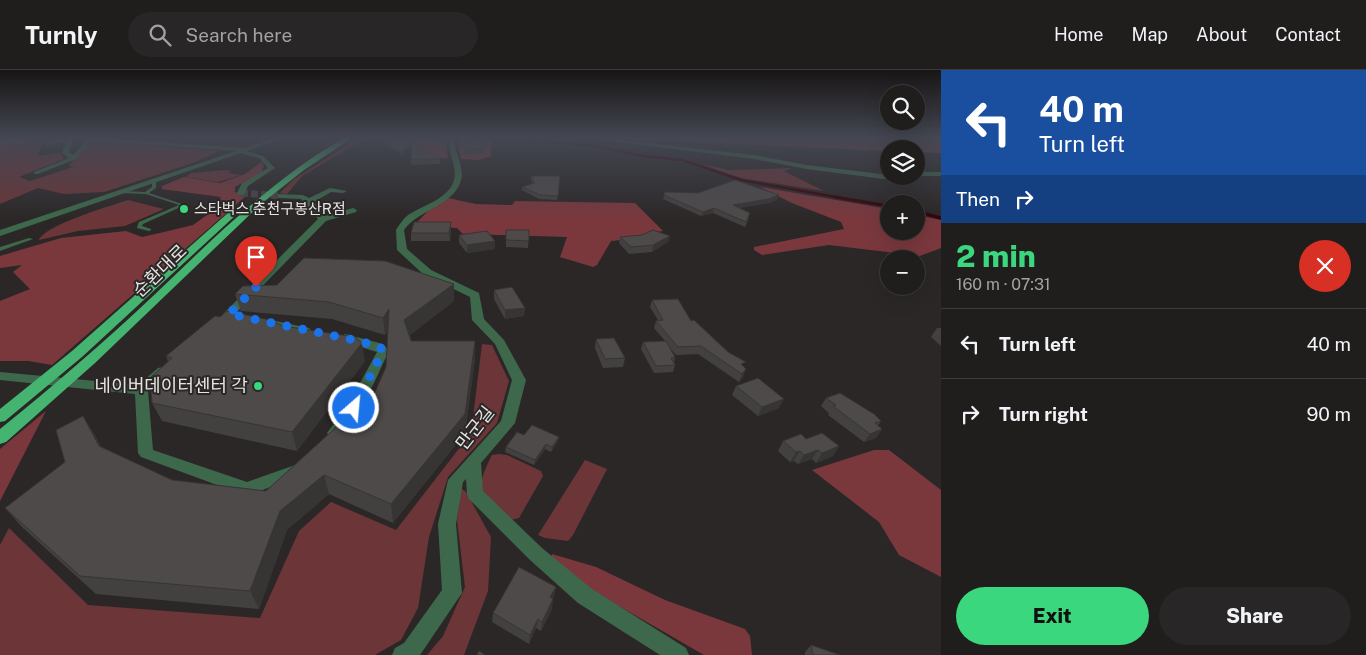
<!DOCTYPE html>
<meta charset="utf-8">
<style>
body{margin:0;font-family:"Public Sans","Noto Sans KR",sans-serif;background:#282626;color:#f1f3f6;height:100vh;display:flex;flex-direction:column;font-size:19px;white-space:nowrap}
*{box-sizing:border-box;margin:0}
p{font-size:16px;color:#a2a2a4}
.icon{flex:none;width:28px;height:28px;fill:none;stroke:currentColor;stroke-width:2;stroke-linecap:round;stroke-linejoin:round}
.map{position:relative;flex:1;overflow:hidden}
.sheet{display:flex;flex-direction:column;background:#201d1d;width:425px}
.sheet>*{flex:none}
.banner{background:#1a4fa0;color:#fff;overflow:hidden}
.tools{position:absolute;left:880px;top:15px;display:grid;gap:10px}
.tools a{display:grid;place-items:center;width:45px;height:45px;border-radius:50%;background:#201d1d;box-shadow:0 5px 20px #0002,0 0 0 1px #3d3b3b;font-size:25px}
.pin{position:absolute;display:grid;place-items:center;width:42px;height:42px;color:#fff;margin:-51px -21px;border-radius:50% 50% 50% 0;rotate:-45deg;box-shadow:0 0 5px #0007}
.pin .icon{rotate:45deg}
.me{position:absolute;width:55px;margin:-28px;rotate:27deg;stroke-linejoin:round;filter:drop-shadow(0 0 4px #0008)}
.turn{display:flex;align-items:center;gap:18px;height:105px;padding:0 15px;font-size:22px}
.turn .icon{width:65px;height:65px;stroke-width:2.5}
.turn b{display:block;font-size:35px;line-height:42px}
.then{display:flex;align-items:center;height:48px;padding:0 15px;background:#0003;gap:10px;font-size:19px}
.round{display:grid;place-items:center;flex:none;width:52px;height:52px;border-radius:26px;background:#282626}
.overview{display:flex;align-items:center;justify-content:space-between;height:85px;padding:0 15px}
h1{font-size:30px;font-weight:800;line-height:38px;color:#3ad77f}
.button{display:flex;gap:10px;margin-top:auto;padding:10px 15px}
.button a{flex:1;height:58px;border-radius:30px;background:#3ad77f;color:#111;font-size:20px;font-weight:800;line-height:58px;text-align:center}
.button a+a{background:#282626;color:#f1f3f6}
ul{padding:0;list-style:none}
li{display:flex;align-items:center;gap:15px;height:70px;padding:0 15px;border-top:1px solid #3d3b3b}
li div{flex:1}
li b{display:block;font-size:19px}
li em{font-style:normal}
header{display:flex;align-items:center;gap:30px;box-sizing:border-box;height:70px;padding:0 25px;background:#201d1d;border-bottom:1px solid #3d3b3b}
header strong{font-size:24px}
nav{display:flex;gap:28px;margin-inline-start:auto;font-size:18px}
.search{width:350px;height:45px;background:#282626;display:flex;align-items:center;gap:12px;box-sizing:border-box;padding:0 18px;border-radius:28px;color:#a2a2a4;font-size:19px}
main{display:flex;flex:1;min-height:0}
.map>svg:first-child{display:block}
</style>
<header>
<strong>Turnly</strong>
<div class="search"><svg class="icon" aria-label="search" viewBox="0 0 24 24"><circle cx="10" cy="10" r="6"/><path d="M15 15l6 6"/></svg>Search here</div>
<nav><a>Home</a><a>Map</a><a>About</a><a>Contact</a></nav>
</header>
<main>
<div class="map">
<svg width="941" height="585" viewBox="0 0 941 585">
<rect width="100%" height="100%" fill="#2b2727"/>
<path fill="#6c3538" d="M46 68H63L43 73 37 86 60 83 64 89 19 107 30 111 73 97 69 95 92 72 98 71 219 81 193 93 104 122 64 124 38 118 0 134V82Z
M359 68H366L302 106 287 124 280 123 293 110Z
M701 94 729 100 792 98 784 101 824 121 741 108Z
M225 100 232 101 228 103 241 105 218 112 185 107 192 103Z
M128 130 164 139 125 156 78 161 39 170C45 155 110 136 128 130Z
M482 274 492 275 509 311 497 353 448 407 429 467 418 538 401 570 375 585H0V475L9 458 88 535 260 548 299 461 331 432 396 460 471 363Z
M499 384 507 385 541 401 543 406 519 448 511 450C481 424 472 424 492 385Z
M585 390 607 399 573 465 568 471 545 468 538 465Z
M461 418 466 422 491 467 488 521 464 585H427L443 566 465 517 457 450Z"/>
<path fill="#7a383d" d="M0 68H46L0 82Z
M448 68 446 78 448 88C431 91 421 75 405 72Z
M460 68H491V86L479 90 461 89 458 76Z
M605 68H941V83L916 82V79H889L888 81Z
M261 92 264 95 262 102 235 117V122L246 126 52 295 28 291H0V231L30 219 13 202 22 195 0 198V186L61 168 126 161 142 167 164 162 193 155 214 140 221 127 162 119V116L184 107 220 113 245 104Z
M760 117 889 139V161H916V145L941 150V178L920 186 829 175 762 185 754 180V177L844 159 841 152 792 133Z
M448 128 476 134 512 135 515 131 635 133 663 161 651 163 642 168 611 171 597 195 593 197 560 187 567 167 463 164 457 158 413 156 428 141Z
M46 341 0 431V379Z
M874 380H889L941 420V507L899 485 879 452 812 400Z
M552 484 596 497 665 530 745 559 750 566 752 585H704L579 513 551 489Z"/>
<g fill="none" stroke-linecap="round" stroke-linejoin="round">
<path stroke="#380008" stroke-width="2.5" d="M513 70 590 75 644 86 682 90 741 110 842 128"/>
<path stroke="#380008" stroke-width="3" d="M835 127 889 136
M916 141 941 148"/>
<path stroke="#474343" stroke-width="7" stroke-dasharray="7 3" stroke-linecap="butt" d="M241 123 281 126"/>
<path stroke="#7e7a7a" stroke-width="1" stroke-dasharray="2 1" stroke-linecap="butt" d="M0 72 41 68"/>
<path fill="#3d684b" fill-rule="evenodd" d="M154 110 156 111V118L149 123 185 135 143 154 142 156 151 159V160L149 161 137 158V157L139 152 179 135 146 124 121 123 119 122 121 121 145 122 152 117V111Z
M29 168 33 169 0 181V177Z"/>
<path fill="#3d684b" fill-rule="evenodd" d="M74 68 69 82 73 85 87 70 80 68H106L244 78 246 81 263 86 275 98 248 116 244 125H241L237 123 242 113 268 98 259 88 239 83 238 81 93 71 76 89 38 104H34V102L69 88 62 83 66 72 47 75 45 72Z
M449 68H455C453 82 465 96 461 110 455 135 418 140 404 160L407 179 431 200 479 223 484 249 504 270 526 310 515 353 481 393 483 421 542 478 592 519 686 578 689 585H660L578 533 530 490 469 429 467 424 466 409 463 412 456 454 462 523 420 585H392L395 578 404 573 442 520 438 454 448 410 501 351 512 310 495 274 472 250 470 227 423 204 397 180 396 160C399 155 403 149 408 145 423 135 449 129 454 110 458 96 447 83 449 68Z
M586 68H604L754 85 807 95 889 105V106H903L884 109 807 99 754 89Z
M916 102H941V106H916Z
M330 118 347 121 343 123 331 122 314 132 325 146 353 138 357 140 356 142 326 151 233 246H225L223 244 318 149 301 129 281 128H278V124L303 125 309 128Z
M266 249 309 258 311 260 305 263 262 254 260 252Z
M345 264 383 274 389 281C377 305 360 349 340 366 336 369 333 368 329 367L327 363 348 335 377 282 341 271 339 268Z
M163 297 169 301 148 321 153 380 247 412 298 394 304 396 306 400 304 404 247 426 141 387 138 383 135 324 0 310V302L138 315 158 298Z"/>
<path fill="#3d684b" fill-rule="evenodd" d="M275 68H284L0 166V160Z"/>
<path fill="#46b471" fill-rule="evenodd" d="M344 68H352L304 100 261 134 95 293 6 372 0 374V359C52 317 103 273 152 227 213 169 271 110 344 68Z
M229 142 237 144 82 287 5 351 0 352V339L72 281Z"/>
</g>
<path fill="#434040" d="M377 68H401L409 73V76L402 85Z
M486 68 483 84H464V78Z
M411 89H440V94L411 95Z
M531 106H560L557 130 539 129 522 120V117L533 114 531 109Z
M665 122 777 130 773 131V132L739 138 749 148 745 157 713 143 701 146 663 129Z
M451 152V160L450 171H411V163Z
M506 160H529L528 178 506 177Z
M459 165 495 171V179L467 183 459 173Z
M670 166 668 172 652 182 629 184 619 173 620 167Z
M454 214V231L410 265 411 271 475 289 465 363 393 453 329 424 287 460 259 539 96 524 22 457 5 438 65 392 83 346 101 377 172 410 266 421 375 322 386 297 388 261 385 265 332 249 241 241 235 224Z
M494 220 525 238 524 246 505 249 494 229Z
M652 230 744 297 743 307 739 312 698 284 676 285 668 276 675 287 674 292 675 295 673 302 654 303 641 279 643 272 665 271 654 258 656 251 658 250 650 237Z
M937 258H941V276L931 267Z
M596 269 625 288 623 297 603 298 595 278Z
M166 286 365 291 297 381 162 351 152 333 168 291Z
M736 316 779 338 758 346 732 325Z
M826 328 881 351 878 356 882 359 876 368 864 372 828 345 829 343 821 336Z
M524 365 559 367 558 371 551 382 545 379 534 395 505 382 506 377Z
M806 369 839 376 833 386 816 393 812 389 798 394 794 391 790 392 778 381 783 371Z
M556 517 552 528V539L541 561 536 558 529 574 492 552 493 543Z
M811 575 840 585H805V582Z"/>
<path fill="#373434" d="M409 73V76L402 85V82Z
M779 125 777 130 773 131V132L731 139 733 135Z
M714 138 713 143 701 146 703 142Z
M451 152V160L450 171 449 163Z
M670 166 668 172 652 182 653 175Z
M495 171V179L467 183V175Z
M454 214V231L406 268 404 250Z
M525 238 524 246 505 249V240Z
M389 239 391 257 385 265 383 248Z
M475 271V289L465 363 393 453 391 434Z
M362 273 365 291 297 381 292 362Z
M746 299 743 307 739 312 742 304Z
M784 329 779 338 758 346 762 337Z
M83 346 95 365 111 395 99 376Z
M882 359 876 368 864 372 870 364Z
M559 367 558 371 551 382 552 377Z
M546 374 545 379 534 395 535 390Z
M839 376 833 386 816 393 822 383Z
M818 380 812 389 798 394 804 385Z
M800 381 794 391 790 392 796 382Z
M324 405 329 424 287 460 259 539 250 521 280 441Z
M556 517 554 526 549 536 550 527Z
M553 529 552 539 541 561 542 552Z
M538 549 536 558 529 574 530 565Z"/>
<path fill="#4e4a4a" stroke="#373434" d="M381 68H401L409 73 402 82Z
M466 68H485L483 79 464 78Z
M412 73 440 89H411Z
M531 106H560L558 126 540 125 522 117 535 113Z
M735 110 779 125 772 127 774 128 733 135 750 143 746 152 714 138 703 142 664 125 665 122 698 123Z
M414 152H451L449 163H411Z
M506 160H529V171L506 170Z
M653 160 670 166 653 175 631 177 620 167 642 165Z
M487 161 495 171 467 175 459 165Z
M304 188 385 191 454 214 404 250 411 271H475L465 344 391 434 324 405 280 441 250 521 80 506 5 438 65 392 56 360 83 346 99 376 172 410 266 421 375 322 386 297 389 239 383 248 329 232 235 224 243 216 277 215Z
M512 217 525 238 505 240 494 220Z
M678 229 691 251 694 250 728 282 746 292 741 294 746 299 742 304 701 276 678 277 656 251 663 250 652 230Z
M227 241 270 250 283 256 355 267 362 273 292 362 152 333 150 308 172 288 166 286 215 246 220 247Z
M614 268 625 288 605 289 596 269Z
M666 271 675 287 671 288 675 295 656 296 643 272Z
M758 308 784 329 762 337 736 316Z
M840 323 874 344 881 351 875 353 882 359 870 364 833 336 836 335 826 328Z
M532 355 559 367 552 377 546 374 535 390 506 377 517 362 524 365Z
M822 363 839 376 822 383 818 380 804 385 800 381 796 382 783 371 801 364 806 369Z
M519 497 556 517 550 527 553 529 542 552 538 549 530 565 493 543Z
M811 575 840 585H813Z
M479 581 485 585H477Z"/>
<linearGradient id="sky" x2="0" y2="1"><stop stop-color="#181515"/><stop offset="0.45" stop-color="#444752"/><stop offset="1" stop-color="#444752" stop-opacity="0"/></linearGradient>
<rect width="941" height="150" fill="url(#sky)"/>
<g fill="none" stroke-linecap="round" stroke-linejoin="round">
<path stroke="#1a73e8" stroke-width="9" stroke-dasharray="0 16.2" d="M256 217 229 244 359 271 380 277 383 281 354 338"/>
</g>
<g fill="#3ad77f" stroke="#2b2727" stroke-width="2">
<circle cx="184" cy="139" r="5"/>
<circle cx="258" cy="316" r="5"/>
</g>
<g text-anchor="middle" stroke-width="4" stroke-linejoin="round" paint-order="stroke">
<g font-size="15" fill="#e5e3e3" stroke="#2b2727" text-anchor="start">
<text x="194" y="144">스타벅스 춘천구봉산R점</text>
</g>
<g font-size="18" fill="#e5e3e3" stroke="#2b2727">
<text transform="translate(160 201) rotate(-44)" y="6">순환대로</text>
<text transform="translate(475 358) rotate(-52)" y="6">만군길</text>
</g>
<g font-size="18" fill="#e5e3e3" stroke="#2b2727" text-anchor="end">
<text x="248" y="322">네이버데이터센터 각</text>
</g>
</g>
</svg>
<div class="tools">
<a><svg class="icon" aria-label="search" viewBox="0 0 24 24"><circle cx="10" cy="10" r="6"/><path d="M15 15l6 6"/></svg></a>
<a><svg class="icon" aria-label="layers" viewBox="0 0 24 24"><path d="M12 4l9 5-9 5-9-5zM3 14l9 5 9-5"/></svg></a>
<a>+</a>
<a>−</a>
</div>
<div class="pin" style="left:256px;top:217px;background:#d93025"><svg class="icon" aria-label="arrive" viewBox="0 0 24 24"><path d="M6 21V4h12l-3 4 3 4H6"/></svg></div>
<svg class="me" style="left:354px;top:338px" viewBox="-20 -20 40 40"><circle r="17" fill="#1a73e8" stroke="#fff" stroke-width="3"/><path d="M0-11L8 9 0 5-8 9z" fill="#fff"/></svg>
</div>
<section class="sheet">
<div class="banner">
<div class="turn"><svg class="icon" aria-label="left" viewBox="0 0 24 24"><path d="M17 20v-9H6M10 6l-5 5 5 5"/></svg><div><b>40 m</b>Turn left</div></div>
<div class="then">Then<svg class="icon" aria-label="right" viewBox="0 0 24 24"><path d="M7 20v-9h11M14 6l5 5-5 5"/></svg></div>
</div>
<div class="overview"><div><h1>2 min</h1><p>160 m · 07:31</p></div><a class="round" style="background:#d93025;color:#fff"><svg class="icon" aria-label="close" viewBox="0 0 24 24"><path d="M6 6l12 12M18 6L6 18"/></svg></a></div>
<ul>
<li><svg class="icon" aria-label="left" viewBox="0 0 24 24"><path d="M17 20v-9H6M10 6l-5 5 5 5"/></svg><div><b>Turn left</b></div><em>40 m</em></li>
<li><svg class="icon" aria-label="right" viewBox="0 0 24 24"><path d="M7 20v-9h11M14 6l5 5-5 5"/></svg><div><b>Turn right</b></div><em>90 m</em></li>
</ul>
<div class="button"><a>Exit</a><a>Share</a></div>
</section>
</main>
